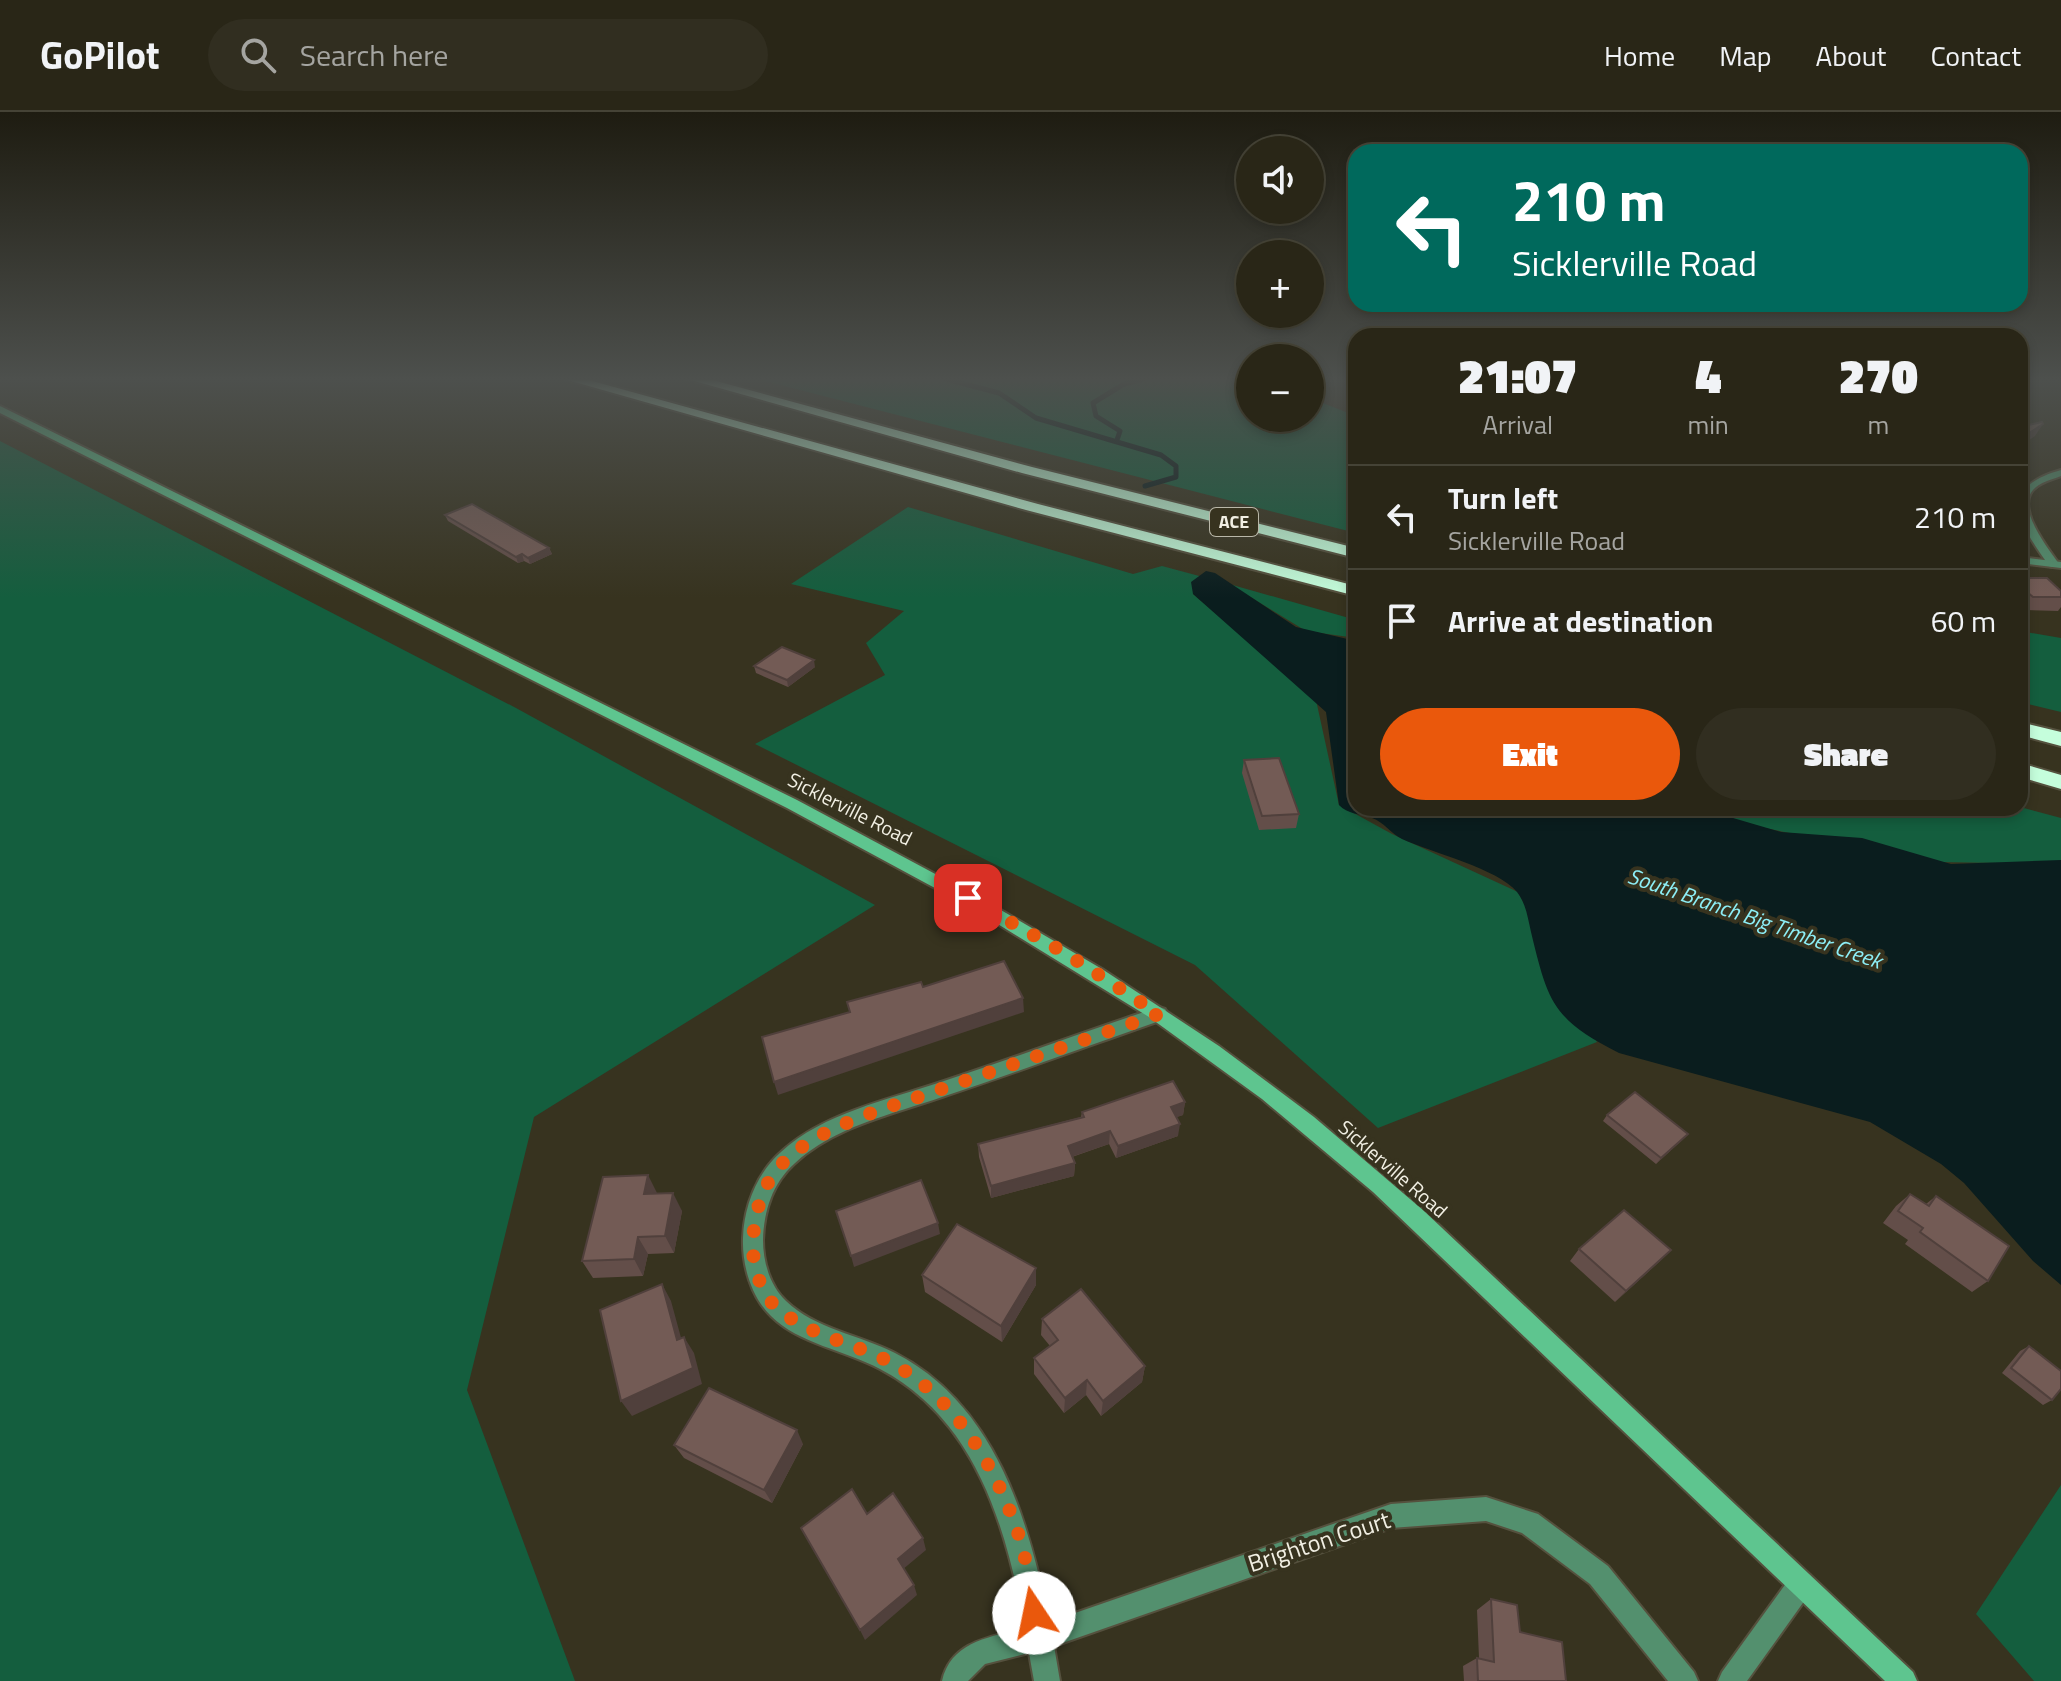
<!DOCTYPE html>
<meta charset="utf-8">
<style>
body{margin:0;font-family:"Titillium Web",sans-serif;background:#312e20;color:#f1f3f6;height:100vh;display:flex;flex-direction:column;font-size:30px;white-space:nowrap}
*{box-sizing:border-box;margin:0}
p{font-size:26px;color:#a5a5a1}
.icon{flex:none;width:44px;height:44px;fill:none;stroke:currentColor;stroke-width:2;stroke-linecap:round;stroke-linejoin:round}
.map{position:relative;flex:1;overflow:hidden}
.drawer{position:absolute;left:1348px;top:216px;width:680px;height:488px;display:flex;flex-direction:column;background:#292617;border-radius:24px;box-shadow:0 4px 12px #0003,0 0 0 2px #454336}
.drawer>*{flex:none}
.banner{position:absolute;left:1348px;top:32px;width:680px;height:168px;border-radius:24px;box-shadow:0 4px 12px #0003,0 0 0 2px #454336;background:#00695c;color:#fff;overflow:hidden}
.fabs{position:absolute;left:1236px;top:24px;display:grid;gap:16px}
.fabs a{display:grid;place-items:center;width:88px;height:88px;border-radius:50%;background:#292617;box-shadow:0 4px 12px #0003,0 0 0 2px #454336;font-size:40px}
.pin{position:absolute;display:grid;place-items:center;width:68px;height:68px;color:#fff;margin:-34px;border-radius:16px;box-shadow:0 4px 12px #0006}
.me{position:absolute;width:88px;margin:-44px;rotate:349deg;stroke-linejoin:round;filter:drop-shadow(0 0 6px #0008)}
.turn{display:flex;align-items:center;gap:28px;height:168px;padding:0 32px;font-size:36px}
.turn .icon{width:104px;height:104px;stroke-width:2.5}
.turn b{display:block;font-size:56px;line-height:68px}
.eta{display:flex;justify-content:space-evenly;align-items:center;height:136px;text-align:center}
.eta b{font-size:48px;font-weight:800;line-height:56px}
.action{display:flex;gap:16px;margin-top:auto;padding:16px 32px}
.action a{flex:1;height:92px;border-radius:48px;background:#ea580c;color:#fff;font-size:32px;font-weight:800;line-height:92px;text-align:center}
.action a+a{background:#312e20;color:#f1f3f6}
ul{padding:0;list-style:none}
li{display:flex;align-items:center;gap:24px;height:104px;padding:0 32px;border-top:2px solid #454336}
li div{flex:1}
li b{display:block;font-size:30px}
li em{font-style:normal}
header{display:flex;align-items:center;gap:48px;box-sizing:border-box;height:112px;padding:0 40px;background:#292617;border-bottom:2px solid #454336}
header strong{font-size:38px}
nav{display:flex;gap:44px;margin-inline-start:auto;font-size:28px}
.search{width:560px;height:72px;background:#312e20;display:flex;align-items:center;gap:20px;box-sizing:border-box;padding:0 28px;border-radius:44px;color:#a5a5a1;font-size:30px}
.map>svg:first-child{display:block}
</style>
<header>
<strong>GoPilot</strong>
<div class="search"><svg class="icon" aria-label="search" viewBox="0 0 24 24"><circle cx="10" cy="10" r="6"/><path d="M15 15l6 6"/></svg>Search here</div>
<nav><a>Home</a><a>Map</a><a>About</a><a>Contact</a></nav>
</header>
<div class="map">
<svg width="2061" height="1569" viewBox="0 0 2061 1569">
<rect width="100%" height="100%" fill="#37331f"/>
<path fill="#145e3e" d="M757 267H1250V306H1310V286L1356 304V421Z
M0 329 516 596 875 793 534 1005 467 1278 575 1569H0Z
M908 395 1133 462 1162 454 1203 465 1193 482 1316 588 1339 693 1392 722 1518 780 1597 930 1378 1016 1195 853 755 632 885 563 866 531 904 499 791 472Z
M1229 472 1356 508V526L1306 519Z
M2020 519 2061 526V600L2020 590Z
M2020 695 2061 706V752L1937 750 1663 696Z
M2061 1373V1569H2034L1976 1502Z"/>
<path fill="#0a1d1e" d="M1206 459 1215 461 1296 515 1356 529V696H1699L1781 720 1862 726 1951 752 2061 748V1173L2033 1149 1964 1071 1941 1052 1870 1010 1619 941C1552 907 1548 890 1531 820 1528 807 1526 791 1517 780 1499 757 1430 740 1402 727 1390 721 1384 710 1372 706 1361 702 1347 702 1339 693L1326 600 1193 482 1191 470Z"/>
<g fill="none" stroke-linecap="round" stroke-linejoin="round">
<path stroke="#0a1d1e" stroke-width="5" d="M946 267 999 281 1036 306 1161 343 1176 354V365L1145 374
M1117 328 1120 319 1096 304 1093 291 1124 272 1143 267"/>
<defs>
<path id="minor" d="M2061 358V364C2051 368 2040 370 2033 378 2016 397 2048 436 2059 452L2053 455 2049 454C2020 412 1994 377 2061 358Z
M1159 895 1165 897 1168 902 1165 907C1091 933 1017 960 942 985 893 1002 833 1015 794 1052 772 1072 764 1099 763 1128 763 1150 770 1174 786 1189 815 1217 860 1223 895 1241 995 1292 1029 1408 1049 1510L1391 1392 1486 1385 1538 1402 1608 1454 1694 1560 1698 1569H1668L1590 1472 1522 1421 1486 1409 1391 1416 1054 1534 1060 1569H1034L1029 1541 985 1552 968 1569H942C951 1529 991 1525 1025 1516 1006 1416 977 1308 880 1257 845 1238 799 1232 771 1204 751 1185 742 1153 743 1126 744 1094 757 1061 781 1040 823 1001 888 988 941 970 1014 946 1086 919 1159 895Z
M1801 1459 1810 1463 1814 1472 1810 1481 1747 1569H1718L1722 1560 1792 1463Z"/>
<path id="tertiary" d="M2020 445 2061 450V456L2020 451Z"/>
<path id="secondary" d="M0 294 797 688 982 787 1102 857 1219 934 1314 1005 1424 1099 1913 1560 1917 1569H1885L1373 1080 1262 987 1149 905 970 795 787 696 0 301Z"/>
<path id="motorway" d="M564 267H585L1038 392 1356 474V484L1026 398Z
M687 267H709L1032 355 1356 436V446L1022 361Z
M2020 610 2061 620V634L2020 623Z
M2020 651 2061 663V677L2020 665Z"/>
</defs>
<use href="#minor" stroke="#55513e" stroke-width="4"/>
<use href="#tertiary" stroke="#55513e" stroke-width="4"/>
<use href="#secondary" stroke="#55513e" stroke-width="4"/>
<use href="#motorway" stroke="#55513e" stroke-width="4"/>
<use href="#minor" fill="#53906e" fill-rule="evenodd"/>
<use href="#tertiary" fill="#53906e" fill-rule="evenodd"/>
<use href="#secondary" fill="#5ec58f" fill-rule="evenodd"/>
<use href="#motorway" fill="#c5fedc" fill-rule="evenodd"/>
</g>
<path fill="#634e49" d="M445 403 549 436 552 442 530 452 524 449 518 451 448 409Z
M2020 466 2061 479V495L2058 499 2023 498 2020 495Z
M754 554 815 555 788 575 756 561Z
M1244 648 1299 702 1296 716 1259 718 1242 661Z
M1185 990 1183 1003 1176 1005 1178 1024 1116 1046 1109 1032 1072 1045 1075 1051 1074 1064 991 1086 979 1045 978 1032 1081 1005 1082 1000Z
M1607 1003 1688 1022 1682 1028 1656 1052 1603 1009Z
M657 1081 682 1099 674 1141 648 1142 643 1164 593 1166 582 1149Z
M1910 1082 1926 1092 1936 1084 1988 1169 1972 1180 1905 1132 1908 1128 1883 1111 1896 1094Z
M1579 1137 1660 1149 1615 1190 1570 1149Z
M1036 1156V1173L1002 1230 925 1180 922 1163Z
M1042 1207 1145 1254 1142 1270 1101 1304 1086 1283 1064 1301 1034 1262V1246L1050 1234 1041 1223Z
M2029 1234 2052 1288 2043 1293 2002 1261 2020 1239Z
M803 1332 772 1391 684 1346 674 1333Z
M1491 1487 1520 1520 1566 1569H1464L1463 1554 1477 1546H1479L1477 1498Z"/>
<path fill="#50403c" d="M2043 312 2035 324 2020 334V327Z
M549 436 552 442 530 452 528 446Z
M522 442 524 449 518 451 516 445Z
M814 548 815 555 788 575 787 568Z
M1023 886 1024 900 778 983 774 970Z
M1185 990 1183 1003 1169 1008 1171 995Z
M1180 1012 1178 1024 1116 1046 1118 1034Z
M1110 1019 1109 1032 1068 1046V1034Z
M1688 1022 1682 1028 1656 1052 1661 1046Z
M1075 1051 1074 1064 991 1086V1074Z
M648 1063 657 1081 644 1082Z
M673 1081 682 1099 674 1141 665 1124Z
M938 1111 940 1122 854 1155 851 1144Z
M638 1125 648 1142 643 1164 634 1147Z
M1671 1138 1660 1149 1615 1190 1626 1179Z
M1036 1156V1173L1002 1230 1001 1214Z
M662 1172 671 1189 686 1244 677 1228Z
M684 1225 694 1241 702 1272 632 1304 621 1289Z
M1145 1254 1142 1270 1101 1304 1103 1289Z
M1087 1268 1086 1283 1064 1301 1065 1286Z
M797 1318 803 1332 772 1391 764 1378Z
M923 1426 926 1438 902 1458 898 1447Z
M914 1473 917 1483 865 1528 860 1518Z"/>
<path fill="#735b55" stroke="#50403c" stroke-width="2" d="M2042 310 2043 312 2020 327V315Z
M472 392 549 436 528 446 522 442 516 445 445 403Z
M2020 466H2047L2061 479V485H2033L2020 474Z
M782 535 814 548 787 568 754 554Z
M1279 646 1299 702 1262 704 1244 648Z
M1004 849 1023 886 774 970 762 925 850 900 847 890 921 870 923 875Z
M1173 969 1185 990 1171 995 1180 1012 1118 1034 1110 1019 1068 1034 1075 1051 991 1074 978 1032 1084 1005 1082 1000Z
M1635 980 1688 1022 1661 1046 1607 1003Z
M648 1063 644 1082 673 1081 665 1124 638 1125 634 1147 582 1149 603 1065Z
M921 1068 938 1111 851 1144 836 1099Z
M1910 1082 1929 1094 1936 1084 2009 1134 1988 1169 1920 1120 1923 1116 1898 1099Z
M1624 1098 1671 1138 1626 1179 1579 1137Z
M957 1112 1036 1156 1001 1214 922 1163Z
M662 1172 677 1228 684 1225 693 1256 621 1289 600 1198Z
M1081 1177 1145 1254 1103 1289 1087 1268 1065 1286 1034 1246 1058 1228 1042 1207Z
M2029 1234 2061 1259V1277L2052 1288 2011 1256Z
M709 1276 797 1318 764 1378 674 1333Z
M852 1377 867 1402 893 1381 923 1426 898 1447 914 1473 860 1518 801 1416Z
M1491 1487 1517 1493 1520 1520 1562 1530 1566 1569H1478L1477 1546 1494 1550Z"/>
<linearGradient id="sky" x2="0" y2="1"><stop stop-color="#1e1c11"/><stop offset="0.55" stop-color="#4d504d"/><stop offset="1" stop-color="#4d504d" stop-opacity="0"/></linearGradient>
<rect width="2061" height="486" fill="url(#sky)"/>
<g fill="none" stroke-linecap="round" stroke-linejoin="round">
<path stroke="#ea580c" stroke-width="14" stroke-dasharray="0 25.2" d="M968 786 1065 841 1159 902C1085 928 1010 953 936 979 890 995 824 1013 788 1046 764 1067 756 1095 753 1126 751 1147 759 1179 775 1194 806 1223 851 1230 888 1249 955 1284 996 1355 1019 1424 1027 1448 1030 1476 1034 1501"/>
</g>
<g text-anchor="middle" stroke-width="8" stroke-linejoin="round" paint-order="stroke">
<rect fill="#37331f" stroke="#b9b7a8" stroke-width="2" x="1210" y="396" width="48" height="28" rx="6"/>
<g font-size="18" font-weight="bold" fill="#f1efe3">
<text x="1234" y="416">ACE</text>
</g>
<g font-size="20" fill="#f1efe3" stroke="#37331f">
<text transform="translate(850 697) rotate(27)" y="7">Sicklerville Road</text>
<text transform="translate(1393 1057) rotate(41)" y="7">Sicklerville Road</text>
</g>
<g font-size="22" font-style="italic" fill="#8deff7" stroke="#37331f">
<text transform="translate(1755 806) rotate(19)" y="8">South Branch Big Timber Creek</text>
</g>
<g font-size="24" fill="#f1efe3" stroke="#37331f">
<text transform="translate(1319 1430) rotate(-18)" y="8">Brighton Court</text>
</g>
</g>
</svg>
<div class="fabs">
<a><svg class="icon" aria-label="sound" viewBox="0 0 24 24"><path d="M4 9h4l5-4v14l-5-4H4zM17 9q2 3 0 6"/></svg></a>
<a>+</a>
<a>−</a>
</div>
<div class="pin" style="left:968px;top:786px;background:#d93025"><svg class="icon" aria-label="arrive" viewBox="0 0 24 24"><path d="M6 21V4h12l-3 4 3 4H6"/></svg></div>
<svg class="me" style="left:1034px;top:1501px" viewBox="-20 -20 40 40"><circle r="19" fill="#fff"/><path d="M0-13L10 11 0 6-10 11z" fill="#ea580c"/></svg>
<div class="banner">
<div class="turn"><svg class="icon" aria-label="left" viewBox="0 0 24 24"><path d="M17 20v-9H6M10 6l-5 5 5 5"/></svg><div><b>210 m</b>Sicklerville Road</div></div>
</div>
<section class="drawer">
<div class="eta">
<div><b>21:07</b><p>Arrival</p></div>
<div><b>4</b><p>min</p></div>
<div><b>270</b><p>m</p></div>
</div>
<ul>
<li><svg class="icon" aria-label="left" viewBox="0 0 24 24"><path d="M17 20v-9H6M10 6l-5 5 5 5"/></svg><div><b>Turn left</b><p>Sicklerville Road</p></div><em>210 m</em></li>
<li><svg class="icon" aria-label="arrive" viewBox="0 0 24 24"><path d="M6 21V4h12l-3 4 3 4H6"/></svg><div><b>Arrive at destination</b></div><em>60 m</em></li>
</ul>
<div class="action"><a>Exit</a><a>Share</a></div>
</section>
</div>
